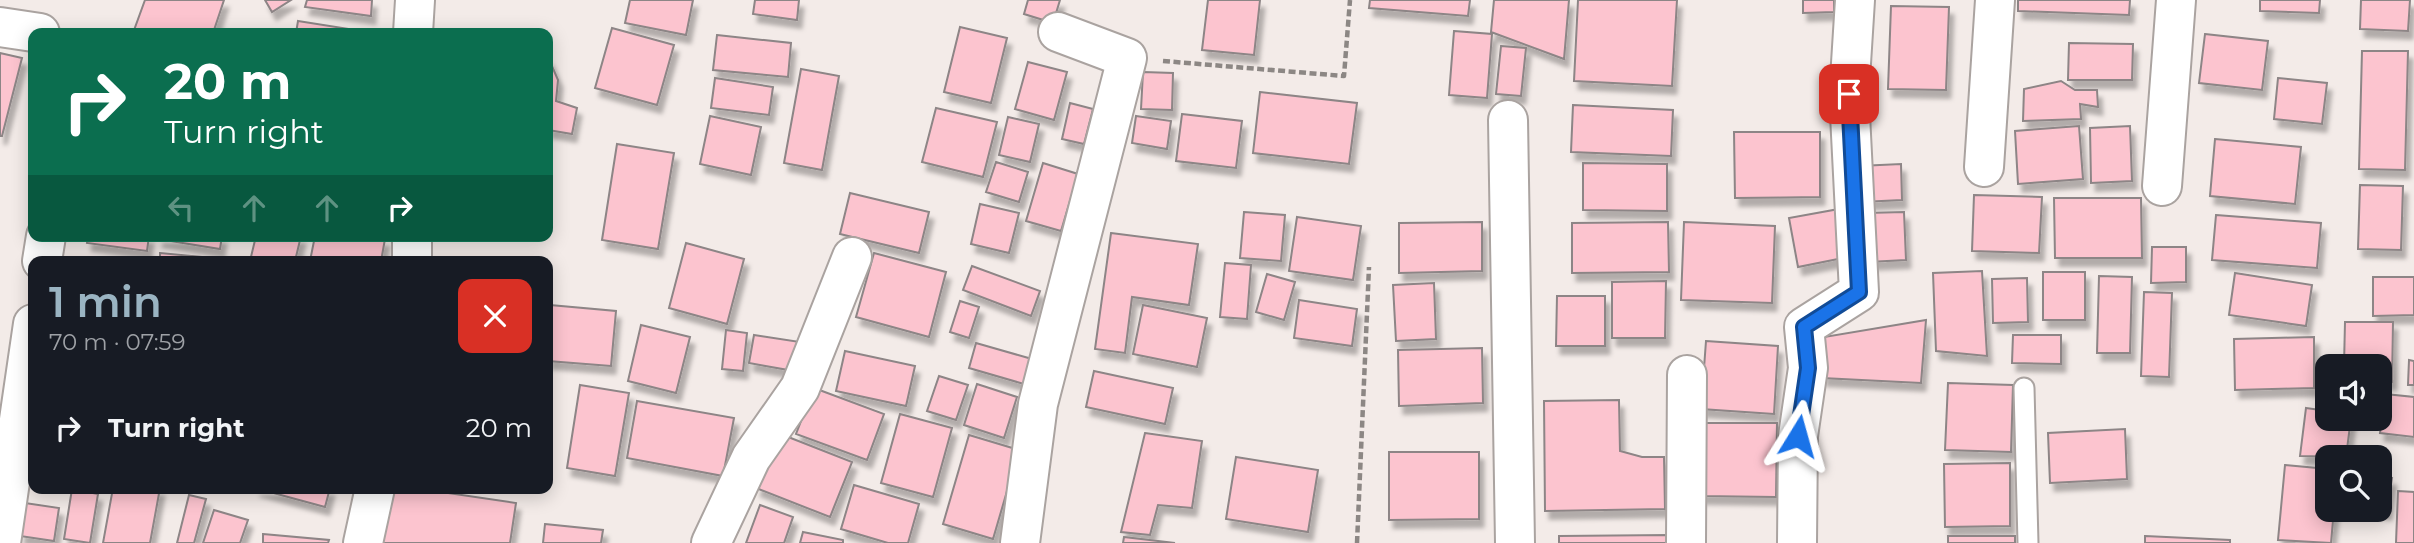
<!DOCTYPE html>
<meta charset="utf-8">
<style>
body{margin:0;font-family:Montserrat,sans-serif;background:#242831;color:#f1f3f6;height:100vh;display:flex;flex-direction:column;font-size:26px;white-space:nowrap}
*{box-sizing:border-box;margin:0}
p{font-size:23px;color:#9ea1a6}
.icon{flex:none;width:38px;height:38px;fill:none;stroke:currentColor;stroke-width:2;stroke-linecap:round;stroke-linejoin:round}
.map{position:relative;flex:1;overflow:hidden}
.drawer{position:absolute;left:28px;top:256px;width:525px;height:238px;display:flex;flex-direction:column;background:#171b24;border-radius:14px;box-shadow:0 4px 18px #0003}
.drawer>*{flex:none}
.top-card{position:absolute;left:28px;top:28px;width:525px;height:214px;border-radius:14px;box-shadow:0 4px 18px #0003;background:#0b6e4f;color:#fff;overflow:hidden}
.tools{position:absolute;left:2315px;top:354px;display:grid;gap:14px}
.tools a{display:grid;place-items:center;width:77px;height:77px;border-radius:14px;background:#171b24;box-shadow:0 4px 18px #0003;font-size:35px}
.pin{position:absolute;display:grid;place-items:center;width:60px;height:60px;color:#fff;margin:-30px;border-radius:14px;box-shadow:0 4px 10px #0006}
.me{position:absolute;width:77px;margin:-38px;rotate:8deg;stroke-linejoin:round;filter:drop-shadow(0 0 5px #0008)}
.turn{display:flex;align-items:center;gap:24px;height:147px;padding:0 21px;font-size:32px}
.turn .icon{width:91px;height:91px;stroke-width:2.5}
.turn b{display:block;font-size:49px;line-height:60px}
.lanes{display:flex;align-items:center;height:66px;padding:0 21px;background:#0003;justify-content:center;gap:35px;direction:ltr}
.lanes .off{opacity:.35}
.round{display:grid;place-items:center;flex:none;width:74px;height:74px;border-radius:14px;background:#242831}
.summary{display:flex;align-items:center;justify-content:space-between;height:119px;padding:0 21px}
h1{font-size:42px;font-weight:600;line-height:52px;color:#9ab4c2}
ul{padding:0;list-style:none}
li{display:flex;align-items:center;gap:21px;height:105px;padding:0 21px}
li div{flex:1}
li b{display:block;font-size:26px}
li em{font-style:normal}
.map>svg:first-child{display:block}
</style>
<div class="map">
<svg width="2414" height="543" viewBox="0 0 2414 543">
<defs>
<filter id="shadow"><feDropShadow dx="4.5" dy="8" stdDeviation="2" flood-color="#0004"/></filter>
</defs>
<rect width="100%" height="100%" fill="#f3ebe8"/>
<path fill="#fcc4cf" stroke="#8d8586" stroke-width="2" filter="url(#shadow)" d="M145 0H224L213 33H133Z
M265 0H291L272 12Z
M307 0H372L371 16 305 7Z
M630 0H693L686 35 625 23Z
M755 0H799L797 20 753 14Z
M1028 0H1060L1053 23 1024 14Z
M1208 0H1260L1254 55 1202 50Z
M1370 0H1470L1468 16 1369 8Z
M1494 0H1569L1564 59 1491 32Z
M1578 0H1677L1672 86 1574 81Z
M1803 0H1834V12L1803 13Z
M2018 0H2130L2129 15 2018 11Z
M2260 0H2320L2319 13 2260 11Z
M2361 0H2410L2408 31 2360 29Z
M1891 6 1949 7 1946 90 1888 89Z
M298 21 349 29 348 33H296Z
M960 27 1007 38 991 103 944 92Z
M612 28 674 45 657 105 595 88Z
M1454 31 1492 34 1487 98 1449 95Z
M2205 34 2268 41 2262 90 2199 83Z
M717 35 791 43 788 77 713 70Z
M2069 43 2133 44 2132 80H2068Z
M1501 46 1526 48 1521 96 1496 94Z
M2362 51H2408L2405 170 2359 169Z
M0 53 22 58 2 136H0Z
M548 57 558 80 556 101 577 108 572 134 548 130Z
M1028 62 1067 72 1054 120 1015 109Z
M801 69 839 76 822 170 784 163Z
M1143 72 1173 73 1172 110 1141 109Z
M715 78 773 87 769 115 711 108Z
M2278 78 2327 83 2322 124 2274 119Z
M2061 81 2075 90H2097L2098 107 2080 104 2081 119 2023 121 2024 89Z
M1260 92 1357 103 1349 164 1253 153Z
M1070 103 1093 109 1084 144 1062 139Z
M1573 105 1673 110 1671 156 1571 152Z
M936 108 997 122 983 177 922 162Z
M1182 114 1242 121 1236 168 1176 161Z
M710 116 761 127 751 175 700 164Z
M1136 116 1171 121 1167 149 1132 143Z
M1008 117 1039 124 1030 162 999 155Z
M2079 126 2083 179 2018 184 2015 131Z
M2130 126 2132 181 2091 183 2090 128Z
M1734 132H1820V197L1735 198Z
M2215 139 2301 147 2295 204 2210 196Z
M617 144 674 153 658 249 602 240Z
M996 162 1028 172 1019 202 986 192Z
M1043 163 1078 174 1061 231 1026 221Z
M1583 163 1667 164V211L1583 210Z
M1901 164 1902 200 1861 202 1859 166Z
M2360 185 2403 186 2401 250 2358 249Z
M850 193 929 212 919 253 840 234Z
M1974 195 2042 197 2039 253 1972 251Z
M2054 198H2141L2142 258H2055Z
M980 204 1019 213 1009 253 971 244Z
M1839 209 1848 257 1798 267 1789 218Z
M1244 212 1285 215 1281 261 1240 258Z
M1904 212 1906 260 1868 262 1866 213Z
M2216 215 2321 223 2317 268 2212 260Z
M1297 217 1361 226 1353 280 1289 271Z
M1482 222V271L1399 273V223Z
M1668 222 1669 272 1572 273V223Z
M1684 222 1775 226 1772 303 1681 300Z
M1111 233 1198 244 1189 305 1132 297 1125 353 1095 349Z
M88 236H149L147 251 87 243Z
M159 236H222L220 249 158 239Z
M256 236H301L295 261H250Z
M315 236 385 239 381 261H310Z
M686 243 744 259 727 324 669 308Z
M2152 247H2186V282L2151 283Z
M160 253 213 258V261H160Z
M874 253 946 272 929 337 856 317Z
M1225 263 1251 265 1247 319 1220 317Z
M972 266 1040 291 1031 316 963 290Z
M1982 271 1987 356 1936 351 1933 273Z
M2043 272H2085V320H2043Z
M2235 273 2312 285 2306 326 2229 315Z
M1267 274 1295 282 1284 320 1256 312Z
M2099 276 2132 277 2130 353H2097Z
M2373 277H2414V315L2373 316Z
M2027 278 2028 322 1993 323 1992 279Z
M1666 281 1665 338H1612V282Z
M1434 283 1436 339 1396 341 1393 285Z
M2144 292 2172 293 2169 377 2141 376Z
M1557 296H1605V346H1556Z
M1299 300 1357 309 1352 346 1294 338Z
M960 301 979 307 969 338 950 332Z
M550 305 616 311 611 366 548 361Z
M1143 305 1207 318 1197 367 1133 354Z
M1926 320 1921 383 1822 378 1824 337Z
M2345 322H2393L2392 382 2380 381V366H2344Z
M641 325 690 337 676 393 628 381Z
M726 330 747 333 743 371 722 369Z
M754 335 800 342 794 371 749 363Z
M2013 335H2061V364L2012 363Z
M2314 337V388L2235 390 2234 339Z
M1706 341 1778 346 1774 414 1701 409Z
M976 343 1032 359 1024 384 969 368Z
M1482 348 1483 403 1399 406 1398 350Z
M845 351 915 366 906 406 836 391Z
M2409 360 2414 361V385H2408Z
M1094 371 1173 388 1165 424 1086 407Z
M939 376 968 385 956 420 927 411Z
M1948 383 2013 385 2011 452 1945 450Z
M977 384 1017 397 1004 438 964 425Z
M580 385 629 393 615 476 567 468Z
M814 388 884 414 867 460 796 434Z
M2385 394 2414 397V437L2380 433Z
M1619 400 1620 451 1642 457H1664L1665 509 1545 511 1544 401Z
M637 401 734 418 723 476 627 458Z
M2306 408 2328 411V418H2351L2346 457 2300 456Z
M900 414 952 428 933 497 881 483Z
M1701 423H1777L1776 497 1700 496Z
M2125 429 2127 479 2050 483 2048 433Z
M778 433 852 462 830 517 756 488Z
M1145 433 1202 441 1192 508 1158 505 1150 535 1121 532Z
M969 435 1019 450 993 539 943 524Z
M1389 452H1479V519L1389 520Z
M1236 457 1318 470 1308 532 1226 519Z
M2010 463V526L1945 527 1944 464Z
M2285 465 2328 469V509H2334L2331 543 2278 540Z
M2380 477 2392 478 2387 512 2371 509H2380Z
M854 485 919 504 908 543H888L841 529Z
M113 488H160L150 543H103Z
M255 488H330L325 507Z
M386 488H414L516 503 510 543H377Z
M72 489 98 494 90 543 64 539Z
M2398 491 2414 492V543H2396Z
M189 495 206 499 194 543H177Z
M25 503 59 508 54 541 20 536Z
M760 505 793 517 784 543H746Z
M214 510 248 520 240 543H203Z
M545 524 603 530 601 543H543Z
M803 532 843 540V543H800Z
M263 534 329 540 328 543H263Z
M1669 535V543H1559V536Z
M1948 536H2015V543H1948Z
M2145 536 2230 540V543H2145Z
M1124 537 1175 543H1123Z"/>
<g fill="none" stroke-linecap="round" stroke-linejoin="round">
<defs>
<path id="lane" d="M2024 388 2028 543"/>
<path id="street" d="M0 27 40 33
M413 33 415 0
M1508 120 1515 543
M1984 167 1995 0
M2162 186 2176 0
M412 236V261
M42 261 46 236
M1 543 33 324
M363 543 375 488
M711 543 751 458 800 388 852 257
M1020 543 1038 404 1127 58 1058 32
M1686 543 1687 375
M1797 543 1798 436 1808 368 1804 327 1859 292 1849 95 1855 0"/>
</defs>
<use href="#lane" stroke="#aaa3a0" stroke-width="23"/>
<use href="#street" stroke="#aaa3a0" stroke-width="42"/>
<path stroke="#8c8784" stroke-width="4.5" stroke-dasharray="7 3.5" stroke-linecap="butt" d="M1163 61 1344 76 1350 0
M1357 543 1369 267"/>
<use href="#lane" stroke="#fff" stroke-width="19"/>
<use href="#street" stroke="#fff" stroke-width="38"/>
</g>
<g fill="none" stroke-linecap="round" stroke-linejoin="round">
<defs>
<path id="route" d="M1798 436 1808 368 1804 327 1859 292 1849 94"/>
</defs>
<use href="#route" stroke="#114b97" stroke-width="18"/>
<use href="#route" stroke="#1a73e8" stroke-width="12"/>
</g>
</svg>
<div class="tools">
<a><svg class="icon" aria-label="sound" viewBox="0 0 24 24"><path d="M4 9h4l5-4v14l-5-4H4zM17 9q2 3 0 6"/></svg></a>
<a><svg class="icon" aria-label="search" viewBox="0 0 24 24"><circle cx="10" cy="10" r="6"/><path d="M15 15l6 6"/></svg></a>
</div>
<div class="pin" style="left:1849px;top:94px;background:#d93025"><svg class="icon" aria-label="arrive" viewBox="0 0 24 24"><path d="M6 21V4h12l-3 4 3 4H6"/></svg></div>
<svg class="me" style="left:1798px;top:436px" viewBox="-20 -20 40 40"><path d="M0-17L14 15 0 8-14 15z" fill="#1a73e8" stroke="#fff" stroke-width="4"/></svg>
<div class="top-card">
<div class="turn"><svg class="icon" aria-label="right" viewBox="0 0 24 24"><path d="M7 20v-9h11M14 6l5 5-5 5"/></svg><div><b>20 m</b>Turn right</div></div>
<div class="lanes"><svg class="icon off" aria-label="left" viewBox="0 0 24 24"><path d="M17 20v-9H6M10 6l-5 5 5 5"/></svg><svg class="icon off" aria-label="ahead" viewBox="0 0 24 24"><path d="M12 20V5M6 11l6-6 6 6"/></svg><svg class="icon off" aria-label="ahead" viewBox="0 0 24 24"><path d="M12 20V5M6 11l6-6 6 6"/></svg><svg class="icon" aria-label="right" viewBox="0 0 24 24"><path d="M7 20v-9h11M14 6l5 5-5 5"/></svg></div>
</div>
<section class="drawer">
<div class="summary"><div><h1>1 min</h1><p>70 m · 07:59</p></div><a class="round" style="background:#d93025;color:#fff"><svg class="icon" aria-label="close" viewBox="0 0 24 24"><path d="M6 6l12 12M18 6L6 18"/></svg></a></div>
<ul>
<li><svg class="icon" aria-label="right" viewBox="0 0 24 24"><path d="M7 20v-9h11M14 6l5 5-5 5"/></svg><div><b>Turn right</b></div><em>20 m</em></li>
</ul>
</section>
</div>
